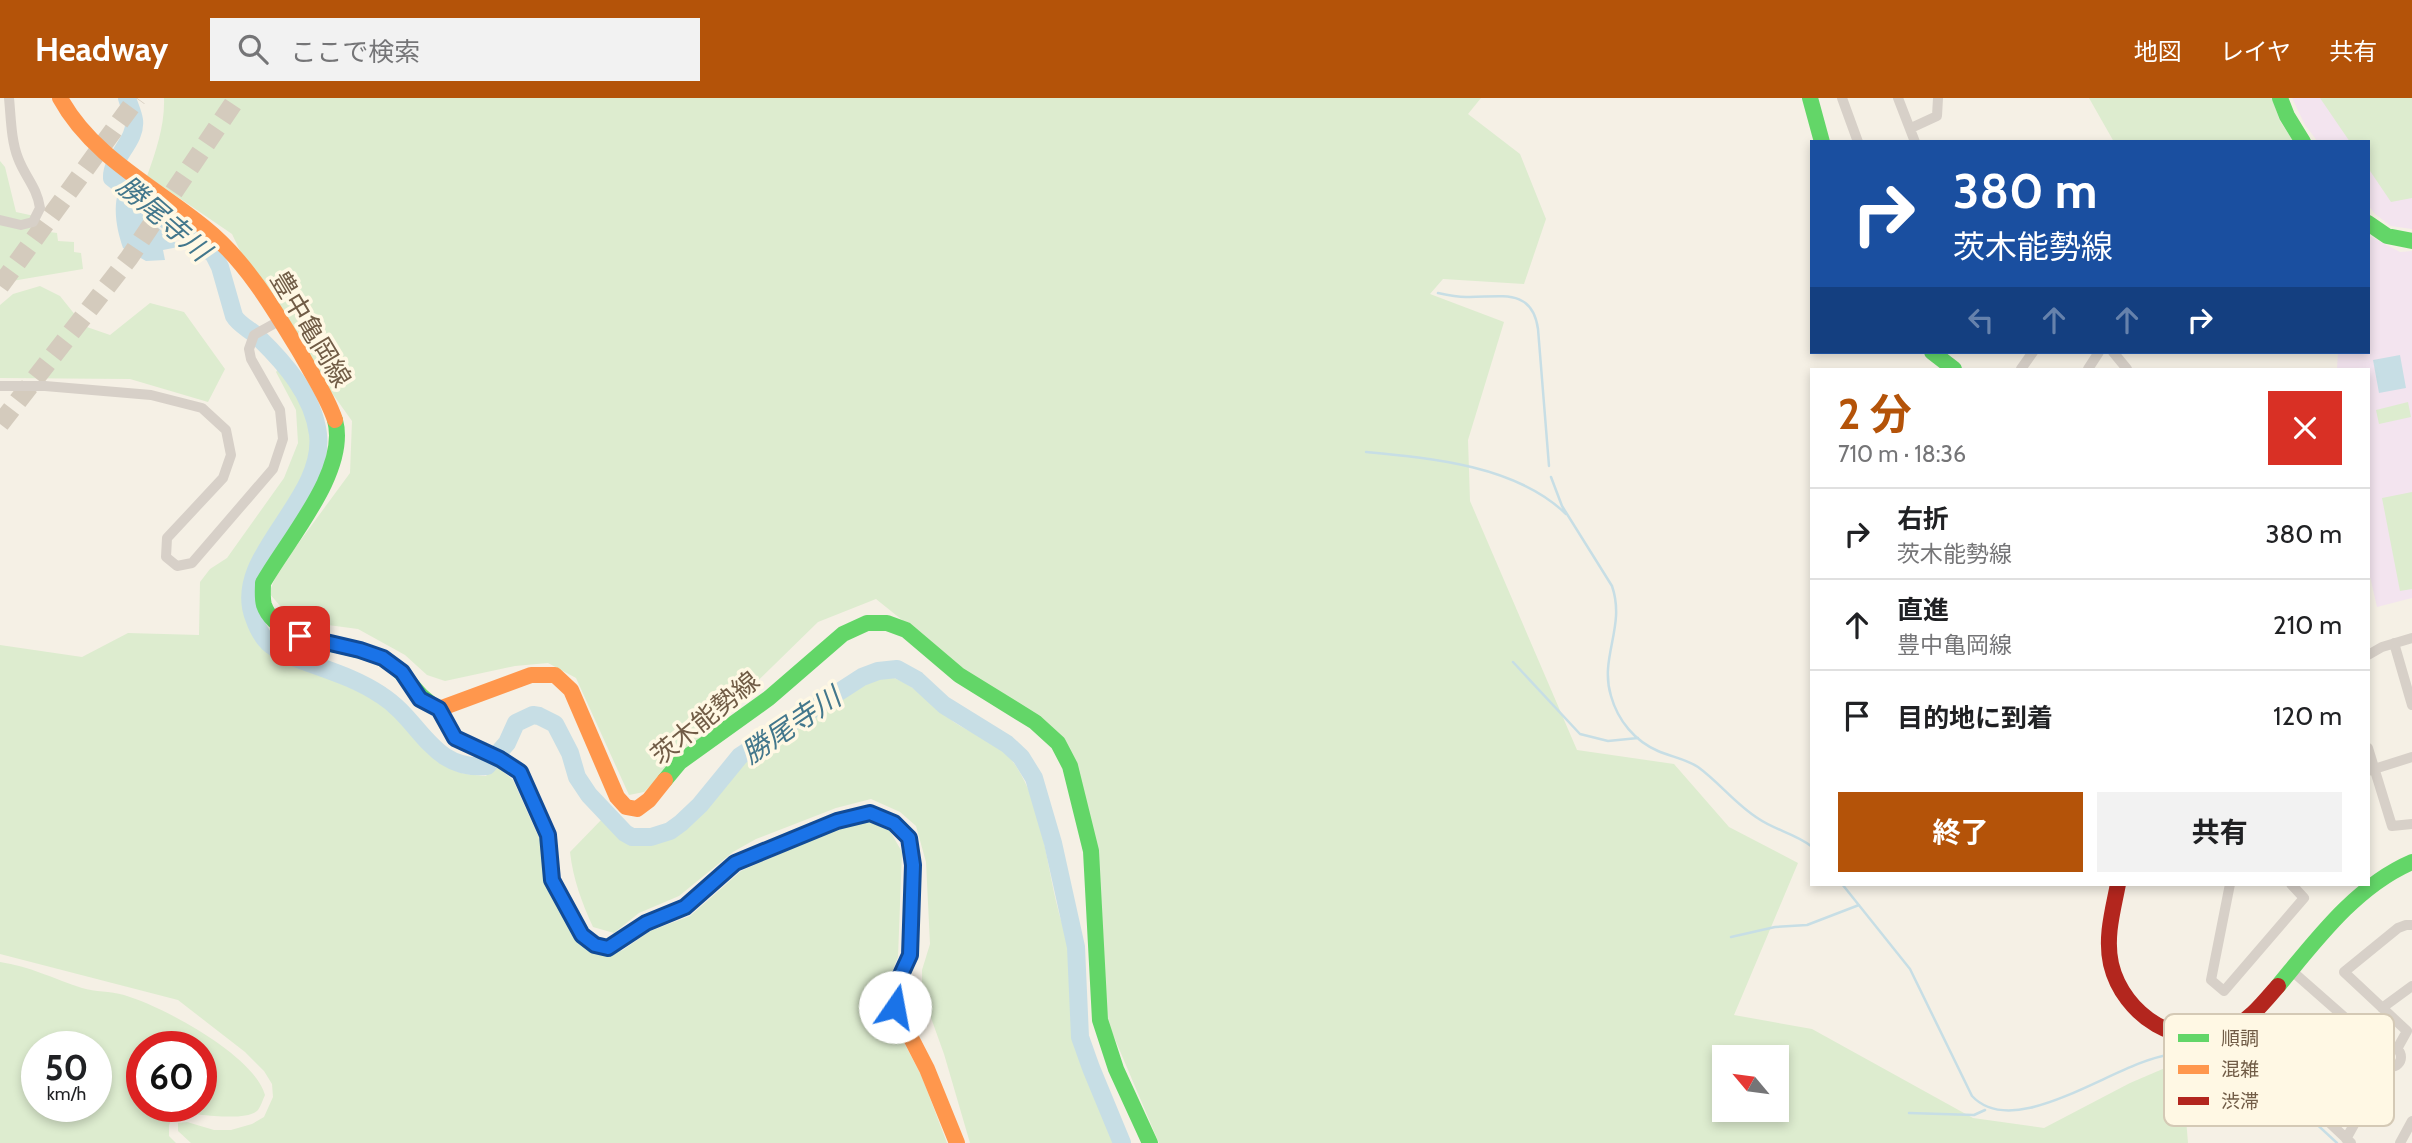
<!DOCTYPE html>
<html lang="ja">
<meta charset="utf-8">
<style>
body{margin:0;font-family:Cabin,"Noto Sans JP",sans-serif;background:#f2f2f2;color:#202124;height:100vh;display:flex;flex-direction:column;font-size:26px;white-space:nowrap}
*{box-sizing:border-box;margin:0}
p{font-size:23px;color:#757577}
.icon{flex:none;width:38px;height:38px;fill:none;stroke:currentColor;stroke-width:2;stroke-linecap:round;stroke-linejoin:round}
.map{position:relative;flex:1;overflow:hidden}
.details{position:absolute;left:1810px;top:270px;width:560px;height:518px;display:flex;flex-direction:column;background:#fff;border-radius:0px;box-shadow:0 4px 10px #0003}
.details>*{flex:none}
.top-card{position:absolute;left:1810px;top:42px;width:560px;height:214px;border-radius:0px;box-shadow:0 4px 10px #0003;background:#1a4fa0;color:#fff;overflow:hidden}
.needle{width:46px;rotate:299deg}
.buttons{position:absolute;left:1712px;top:947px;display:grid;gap:14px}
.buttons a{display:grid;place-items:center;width:77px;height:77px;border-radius:0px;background:#fff;box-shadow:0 4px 10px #0003;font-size:35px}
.speed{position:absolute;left:21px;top:933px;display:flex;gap:14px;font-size:35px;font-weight:700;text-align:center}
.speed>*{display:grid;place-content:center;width:91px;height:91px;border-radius:50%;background:#fff;box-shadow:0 4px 10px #0003;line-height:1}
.speed small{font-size:18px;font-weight:400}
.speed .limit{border:10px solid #d22;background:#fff;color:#111}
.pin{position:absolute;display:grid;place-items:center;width:60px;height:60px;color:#fff;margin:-30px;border-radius:14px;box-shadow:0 4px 10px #0006}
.me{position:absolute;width:77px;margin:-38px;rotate:12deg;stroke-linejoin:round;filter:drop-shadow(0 0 5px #0008)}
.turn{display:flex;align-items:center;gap:24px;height:147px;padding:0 28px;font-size:32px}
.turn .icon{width:91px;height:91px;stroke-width:2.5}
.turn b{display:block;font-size:49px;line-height:60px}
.lanes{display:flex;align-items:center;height:66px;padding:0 28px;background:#0003;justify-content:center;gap:35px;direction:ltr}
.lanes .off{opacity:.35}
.round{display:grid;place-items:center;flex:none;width:74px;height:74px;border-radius:0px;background:#f2f2f2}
.summary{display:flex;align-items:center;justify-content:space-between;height:119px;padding:0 28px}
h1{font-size:42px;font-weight:700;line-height:52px;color:#b45309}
.cta{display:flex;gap:14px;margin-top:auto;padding:14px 28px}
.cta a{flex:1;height:80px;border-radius:0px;background:#b45309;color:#fff;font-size:28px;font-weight:700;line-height:80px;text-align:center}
.cta a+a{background:#f2f2f2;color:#202124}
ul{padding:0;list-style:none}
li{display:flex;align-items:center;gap:21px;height:91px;padding:0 28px;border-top:2px solid #e0e0e0}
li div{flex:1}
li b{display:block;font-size:26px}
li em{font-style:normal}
header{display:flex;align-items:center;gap:42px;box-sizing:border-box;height:98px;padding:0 35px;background:#b45309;color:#fff}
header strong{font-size:33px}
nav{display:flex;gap:38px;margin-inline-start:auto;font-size:24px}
.search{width:490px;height:63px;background:#f2f2f2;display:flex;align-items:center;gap:18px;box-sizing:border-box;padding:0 24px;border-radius:0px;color:#757577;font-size:26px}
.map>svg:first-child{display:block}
</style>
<header>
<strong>Headway</strong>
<div class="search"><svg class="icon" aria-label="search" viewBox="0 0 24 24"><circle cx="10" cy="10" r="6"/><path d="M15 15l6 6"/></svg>ここで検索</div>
<nav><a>地図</a><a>レイヤ</a><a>共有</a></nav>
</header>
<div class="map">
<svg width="2412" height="1045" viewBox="0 0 2412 1045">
<rect width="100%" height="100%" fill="#f5f0e5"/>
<path fill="#f3e4ef" d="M2292 0H2412V131L2391 128 2375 116 2368 107V44H2318L2305 27Z
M2368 137 2400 154 2412 153V500L2377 509 2368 470V271H2337L2338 254H2368Z"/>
<path fill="#ddeccf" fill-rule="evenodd" d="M164 0H1481L1468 16 1520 56 1546 121 1524 186 1443 181 1430 196 1504 224 1468 342 1470 403 1577 652 1674 666 1729 729 1798 765 1734 917 1812 931 1973 1020 2044 1030 2130 985 2172 967 2183 983 2188 1045H1159L1106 920 1075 666 973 579 876 501 818 524 644 694 629 697 576 580 548 565 515 568 445 583 427 577 405 557 358 531 313 525 287 516 269 495 278 473 350 375 352 323 312 267 244 161 232 136 147 78C156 53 165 27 164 0ZM1724 959H1776V1012H1724Z
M2089 0H2272L2280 23 2294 44H2114Z
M2320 0H2412V100L2391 104 2368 70V44H2350Z
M0 63 5 69 16 114 39 119 43 133 57 135 58 143 74 144V154L81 155 83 171 0 185Z
M40 188 60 198 84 228 110 237 150 205 184 214 225 271 208 304 130 281 0 280V207L13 196Z
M280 269C302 296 319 332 309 367 295 422 226 463 247 525 252 538 260 550 272 558 282 564 296 568 306 572 330 581 353 590 375 602 405 620 422 658 454 672 463 677 476 677 486 678L495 667 513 682 540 742 545 785 608 857 623 852 650 833 690 818 741 773 842 728 868 723 890 733 902 754 898 859 884 894 887 912 922 979 947 1045H191L178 1033V1025L187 1024 214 1032H231L252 1026 264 1019 273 999 272 986 264 973 245 954 178 902 0 856V547L82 559 128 535 199 537 200 484 210 471 227 460 284 380 298 345 296 312 276 274Z
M2408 304 2411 319 2379 326 2376 312Z
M2412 394V491L2400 493 2382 400Z
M884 577C914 584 931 606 954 624 969 635 991 640 1004 653 1041 691 1045 761 1058 811 1061 826 1070 842 1071 857 1073 886 1067 913 1074 942 1082 978 1102 1011 1115 1045H970L944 956 922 895V872L930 846 926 764 916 728 900 714 871 701 836 710 756 741 733 754 679 798 639 815 614 835 593 829C582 805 573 781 570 754L604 719C612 729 623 742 637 745 662 752 691 728 706 710 720 694 729 675 747 661 764 648 779 640 797 630 806 625 814 616 823 610 841 596 862 585 884 577Z
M0 864C29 868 54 881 82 890 95 894 110 893 124 897 162 908 254 957 265 997 263 1001 261 1008 258 1012 246 1025 192 1015 175 1014L169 1027V1038L176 1045H0ZM37 948H96V1008H37ZM142 948H201V1008H142Z"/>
<path fill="#c7dee5" d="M118 95 177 146 178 149 163 152 165 162 146 163 123 150C117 133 113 112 118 95Z
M2400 257 2406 290 2379 295 2373 262Z"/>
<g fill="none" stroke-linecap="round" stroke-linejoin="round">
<path stroke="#c7dee5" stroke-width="2.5" d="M1438 195C1447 197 1457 199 1466 199 1498 200 1532 188 1538 231L1549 368
M1366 354C1432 360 1517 368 1566 416
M1551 379 1562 408 1612 488C1626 529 1599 559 1611 598 1618 623 1635 643 1658 653 1672 659 1686 661 1698 669 1720 685 1736 707 1759 721 1775 732 1796 736 1811 748
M1513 564 1580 636 1608 643 1638 640
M1842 786 1910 871 1972 998C2016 1045 2117 963 2169 957 2189 954 2242 964 2259 973L2337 1045
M1731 839 1775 829 1807 827 1859 807
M1909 1015 1974 1017 1985 1012"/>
<path stroke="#c7dee5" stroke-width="18" d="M127 0C129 7 133 15 134 22 137 43 111 59 112 80L170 125 193 139 214 157 220 169 234 218C239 227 250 231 258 239 285 265 313 297 318 336 326 403 230 459 254 520 258 532 264 543 275 550 284 557 298 561 309 565 334 574 359 582 381 597 422 623 431 673 487 668L507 645 516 625 533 617 539 618 555 626 570 655 577 679 589 697 625 735 632 739H651L670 733 681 725 700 707 740 658 862 579 878 573 897 571 917 582 944 607 1007 646 1021 659 1034 680 1053 745 1076 849 1080 939 1091 970 1122 1045"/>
<path stroke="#d4cbbd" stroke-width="19" stroke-dasharray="19 10" stroke-linecap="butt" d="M0 188 137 0
M0 326 129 160 237 0"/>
<path stroke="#d7d0c8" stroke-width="10" d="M1842 0 1858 44
M1898 0 1915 44
M1911 30 1937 18 1938 0
M0 122 21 127 33 124 40 110C37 89 25 79 18 60 11 42 11 20 9 0
M2113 254 2127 271
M2021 271 2033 254
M2088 271 2099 254
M0 288H45L151 297 202 310 226 332 231 357 223 380 167 440 166 459 177 468 192 465 273 371 283 341 280 312 251 261 249 251 254 237 279 223
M2394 545 2412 607
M2368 557 2382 549 2412 540
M2368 650 2392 728 2412 726
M2368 673 2412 659
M2230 786 2211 882 2224 893 2304 800 2291 786
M2292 873 2383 953
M2382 910 2412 888
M2381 959a10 10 0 1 1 20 0a10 10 0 1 1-20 0Z
M2397 951 2407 933 2344 874 2398 830 2406 827H2412
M2346 1041 2386 969
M2351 1045 2261 960 2296 921 2376 988
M2400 1045 2412 1023"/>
<path stroke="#63d668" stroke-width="16" d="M1810 0 1822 44
M2280 0 2287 18 2303 44
M2368 125 2387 138 2412 143
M1932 254 1954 271
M335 322C349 373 287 442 263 485 263 492 262 500 264 507 277 546 351 544 383 561 406 572 415 599 439 611
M439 611 455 640 500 661 520 674 548 737 552 782 582 837 595 847 608 850 646 825 685 809 735 765 837 723 870 715 894 725 909 740 913 767 911 828
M665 682 680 664 769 600 843 536 867 525H887L906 532 959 577 1035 624 1058 645 1070 668 1091 753 1100 922 1116 971 1150 1045
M2278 888C2316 842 2356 788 2412 764"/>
<path stroke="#ff974d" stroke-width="16" d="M60 0C92 59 155 89 205 130 246 163 274 211 301 256 313 278 327 298 335 322
M439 611 531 577H555L571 592 617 699 626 709 637 711 649 702 665 682
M911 828 910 857 893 894 895 909 927 971 957 1045"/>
<path stroke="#b3261e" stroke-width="16" d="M2118 786C2113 812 2105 839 2111 866 2123 917 2180 955 2231 931 2251 921 2263 905 2278 888"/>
</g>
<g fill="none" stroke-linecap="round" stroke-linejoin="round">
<defs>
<path id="route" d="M300 538 360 552 383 560 402 574 420 601 439 611 455 640 500 661 520 674 548 737 552 782 582 837 595 847 608 850 646 825 685 809 735 765 837 723 870 715 894 725 909 740 913 767 910 857 893 894 895 909"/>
</defs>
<use href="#route" stroke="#114b97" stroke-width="18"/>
<use href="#route" stroke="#1a73e8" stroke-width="12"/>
</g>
<g text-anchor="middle" stroke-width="7" stroke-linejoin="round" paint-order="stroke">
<g font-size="26" fill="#715c46" stroke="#fff8e4">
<text transform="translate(311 231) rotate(59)" y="9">豊中亀岡線</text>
<text transform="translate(705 620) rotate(-39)" y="9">茨木能勢線</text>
</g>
<g font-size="28" font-style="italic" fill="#43778c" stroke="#fff8e4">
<text transform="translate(164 120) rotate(41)" y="10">勝尾寺川</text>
<text transform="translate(791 627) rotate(-34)" y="10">勝尾寺川</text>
</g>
</g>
<rect x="2164" y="916" width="230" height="112" rx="10" fill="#fff8e4" stroke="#d4c9b5" stroke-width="2"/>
<rect x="2178" y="936" width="31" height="8" fill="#63d668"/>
<rect x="2178" y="967" width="31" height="9" fill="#ff974d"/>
<rect x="2178" y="999" width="31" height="8" fill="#b3261e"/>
<g font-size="19" fill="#715c46">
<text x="2221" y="947">順調</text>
<text x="2221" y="978">混雑</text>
<text x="2221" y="1010">渋滞</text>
</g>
</svg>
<div class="buttons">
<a><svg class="needle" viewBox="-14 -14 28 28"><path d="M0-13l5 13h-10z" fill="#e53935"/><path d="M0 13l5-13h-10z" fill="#757577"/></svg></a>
</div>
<div class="speed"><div>50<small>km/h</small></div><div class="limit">60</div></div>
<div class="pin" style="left:300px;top:538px;background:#d93025"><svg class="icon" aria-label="arrive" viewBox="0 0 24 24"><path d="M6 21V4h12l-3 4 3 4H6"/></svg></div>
<svg class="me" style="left:895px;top:909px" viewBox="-20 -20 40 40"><circle r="19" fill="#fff"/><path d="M0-13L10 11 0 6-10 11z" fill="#1a73e8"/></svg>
<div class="top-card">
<div class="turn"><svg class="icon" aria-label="right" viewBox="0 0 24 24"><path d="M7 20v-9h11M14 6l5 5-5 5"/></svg><div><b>380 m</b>茨木能勢線</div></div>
<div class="lanes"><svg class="icon off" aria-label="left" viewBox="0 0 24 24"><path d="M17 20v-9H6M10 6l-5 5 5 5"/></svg><svg class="icon off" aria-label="ahead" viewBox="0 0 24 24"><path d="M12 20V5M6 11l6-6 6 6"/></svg><svg class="icon off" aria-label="ahead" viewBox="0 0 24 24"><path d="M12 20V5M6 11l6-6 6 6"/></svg><svg class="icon" aria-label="right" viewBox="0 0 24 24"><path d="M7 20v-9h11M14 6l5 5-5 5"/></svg></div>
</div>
<section class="details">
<div class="summary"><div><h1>2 分</h1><p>710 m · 18:36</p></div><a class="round" style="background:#d93025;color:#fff"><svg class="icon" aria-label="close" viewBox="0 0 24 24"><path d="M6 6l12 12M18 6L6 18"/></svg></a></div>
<ul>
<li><svg class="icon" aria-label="right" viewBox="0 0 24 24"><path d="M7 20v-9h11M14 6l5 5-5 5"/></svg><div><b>右折</b><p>茨木能勢線</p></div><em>380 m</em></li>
<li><svg class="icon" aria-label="ahead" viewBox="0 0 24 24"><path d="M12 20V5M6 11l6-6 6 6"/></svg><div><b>直進</b><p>豊中亀岡線</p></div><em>210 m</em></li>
<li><svg class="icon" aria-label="arrive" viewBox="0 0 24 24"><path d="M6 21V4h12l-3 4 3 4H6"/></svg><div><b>目的地に到着</b></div><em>120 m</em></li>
</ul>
<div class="cta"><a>終了</a><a>共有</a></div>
</section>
</div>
